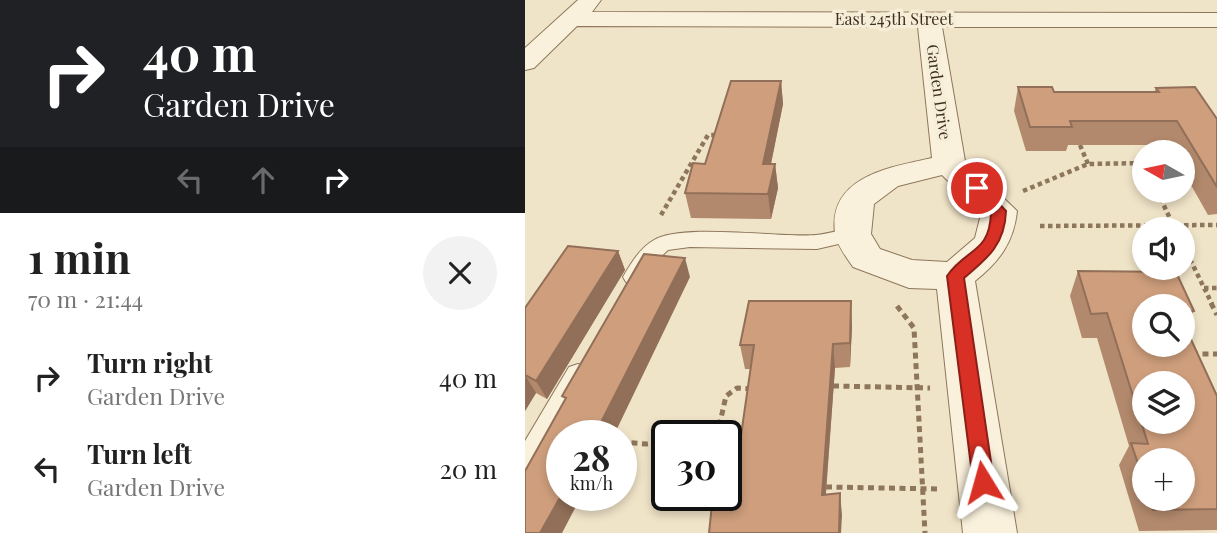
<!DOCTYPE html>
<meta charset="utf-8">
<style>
body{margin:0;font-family:"Playfair Display",serif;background:#f2f2f2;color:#222;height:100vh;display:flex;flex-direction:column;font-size:26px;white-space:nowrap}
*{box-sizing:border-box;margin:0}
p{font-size:23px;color:#767676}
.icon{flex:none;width:38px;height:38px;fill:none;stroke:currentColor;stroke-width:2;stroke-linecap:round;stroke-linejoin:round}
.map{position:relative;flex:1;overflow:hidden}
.drawer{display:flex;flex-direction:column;background:#fff;width:525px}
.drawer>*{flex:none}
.top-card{background:#202124;color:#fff;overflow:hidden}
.needle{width:46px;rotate:279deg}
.buttons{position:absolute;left:607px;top:140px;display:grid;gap:14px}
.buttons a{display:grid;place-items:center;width:63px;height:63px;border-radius:50%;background:#fff;box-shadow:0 4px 10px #0003;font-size:35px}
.speed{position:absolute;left:21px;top:420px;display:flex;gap:14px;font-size:35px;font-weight:700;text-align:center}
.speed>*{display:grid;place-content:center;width:91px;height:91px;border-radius:50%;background:#fff;box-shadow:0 4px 10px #0003;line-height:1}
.speed small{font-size:18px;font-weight:400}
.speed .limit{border:4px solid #111;border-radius:10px;background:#fff;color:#111}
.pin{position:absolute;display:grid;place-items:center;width:60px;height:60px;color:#fff;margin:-30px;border:4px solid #fff;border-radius:50%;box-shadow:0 2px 7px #0007}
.me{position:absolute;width:77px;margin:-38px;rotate:352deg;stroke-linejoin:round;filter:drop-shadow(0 0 5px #0008)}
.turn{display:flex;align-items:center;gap:24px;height:147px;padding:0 28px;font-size:32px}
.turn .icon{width:91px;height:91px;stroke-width:2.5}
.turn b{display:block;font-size:49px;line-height:60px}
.lanes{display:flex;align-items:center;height:66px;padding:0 28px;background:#0003;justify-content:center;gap:35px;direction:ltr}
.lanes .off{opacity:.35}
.round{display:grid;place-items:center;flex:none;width:74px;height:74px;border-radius:37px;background:#f2f2f2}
.summary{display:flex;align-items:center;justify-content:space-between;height:119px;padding:0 28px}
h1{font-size:42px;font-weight:700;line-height:52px}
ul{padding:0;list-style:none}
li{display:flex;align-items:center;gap:21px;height:91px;padding:0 28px}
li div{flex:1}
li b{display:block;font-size:26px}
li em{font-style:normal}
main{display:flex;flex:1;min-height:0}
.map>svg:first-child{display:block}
</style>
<main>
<section class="drawer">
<div class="top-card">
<div class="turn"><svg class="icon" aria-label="right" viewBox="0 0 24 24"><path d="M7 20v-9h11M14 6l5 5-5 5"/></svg><div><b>40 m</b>Garden Drive</div></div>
<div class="lanes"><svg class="icon off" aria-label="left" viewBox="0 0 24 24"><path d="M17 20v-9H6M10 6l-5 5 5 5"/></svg><svg class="icon off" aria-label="ahead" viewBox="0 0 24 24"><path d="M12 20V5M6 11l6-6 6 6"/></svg><svg class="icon" aria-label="right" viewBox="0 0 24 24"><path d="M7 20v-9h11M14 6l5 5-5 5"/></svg></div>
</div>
<div class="summary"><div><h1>1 min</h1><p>70 m · 21:44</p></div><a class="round"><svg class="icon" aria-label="close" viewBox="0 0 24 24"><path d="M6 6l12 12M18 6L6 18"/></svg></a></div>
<ul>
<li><svg class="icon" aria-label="right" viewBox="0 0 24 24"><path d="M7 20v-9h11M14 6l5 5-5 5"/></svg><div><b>Turn right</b><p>Garden Drive</p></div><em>40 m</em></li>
<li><svg class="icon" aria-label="left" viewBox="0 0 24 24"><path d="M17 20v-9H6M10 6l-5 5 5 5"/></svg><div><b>Turn left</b><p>Garden Drive</p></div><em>20 m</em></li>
</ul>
</section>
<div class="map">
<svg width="692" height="533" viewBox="0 0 692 533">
<rect width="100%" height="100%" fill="#f0e4c8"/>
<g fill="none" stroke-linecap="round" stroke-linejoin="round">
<defs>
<path id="lane" d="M328 227 335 229 338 234 335 239 292 249 165 247 143 250 127 265 117 282H101L98 277C106 263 115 248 129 240 158 223 254 238 291 235 303 234 316 230 328 227Z
M53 364 62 367 65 374 10 475 0 479V441L44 367Z"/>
<path id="street" d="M53 0H76L67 12 692 13V27H417L440 161 492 211C489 242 474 262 450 281L492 533H438L412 289 384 288 328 267C322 258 311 244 310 233 303 176 366 167 407 158L393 27 52 26 9 68 0 70V48ZM417 175 456 214 450 238 422 262 387 260 355 249 346 234 349 204 373 186Z"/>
</defs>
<use href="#lane" stroke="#8d765c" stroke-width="2"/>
<use href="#street" stroke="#8d765c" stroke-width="2"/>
<path stroke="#8d765c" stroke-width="4.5" stroke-dasharray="4.5 3.5" stroke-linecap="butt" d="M555 145 563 164
M627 145 631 152
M498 191 563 164 620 163
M632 191 650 229
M136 215 183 135H194
M515 226 692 225
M658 245 687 304
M679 288H692"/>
<path stroke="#8d765c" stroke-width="5" stroke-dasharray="6 4.5" stroke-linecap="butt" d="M686 303 692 315
M372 306 389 328 400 533
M667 354H692
M308 386 405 388
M181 436 192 434
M192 436 201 396 212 388 227 389
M96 442 121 444 142 441
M201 486 214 488
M301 487 416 489"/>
<use href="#lane" fill="#faf1dc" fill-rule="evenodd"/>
<use href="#street" fill="#faf1dc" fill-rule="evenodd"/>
</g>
<path fill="#b2896c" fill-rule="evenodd" d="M256 81 258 104 246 164H250L253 188 246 219 166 218 160 193 180 164Z
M493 87 529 92H629L631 88 692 119V214L683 215 658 171V152H648L643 145H543L541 151H501L489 111Z
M93 251 100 270 22 399 11 393 0 411V308Z
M553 271 651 272 669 311 661 328 692 396V530L614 531 594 465 604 446 572 338H557L545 296ZM620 306H658V345H620ZM620 383H658V422H620ZM620 460H658V499H620Z
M327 326 325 367 310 368 301 494 317 515 208 491 226 369H220L215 345Z"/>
<path fill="#916f58" d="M256 81 258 104 241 188 238 164Z
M250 164 253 188 246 219 243 194Z
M93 251 100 270 22 399 11 381Z
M160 258 165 277 90 433 88 436H69Z
M326 301 327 326 325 367V343Z
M308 344 310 368 299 516 297 495Z
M0 375 11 393 0 411Z
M315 493 317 515 316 533H314Z
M37 495H57L37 533H15Z"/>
<path fill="#cf9f7d" stroke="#916f58" stroke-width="2" fill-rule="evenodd" d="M206 81H256L238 164H250L243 194 160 193 168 163 180 164Z
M493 87H527L529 92H634L631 88 670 87 692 119V187L652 121H545L547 127H505Z
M43 246 93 251 11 381 0 375V308Z
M119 254 160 258 69 436H37V494L15 533H0V471L41 398 37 396Z
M553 271 651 272 669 311 658 312V306H620V345H658V322L692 396V509L628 510 624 499H658V460H620V484L606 443 623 444 582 313 566 314ZM620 383H658V422H620Z
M224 301H326L325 343 308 344 297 495 315 493 314 533H184L188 495H201V491H208L229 345H215Z"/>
<path fill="#d93025" stroke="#8d1f18" stroke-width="2" d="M452 184 457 185 481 211C480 244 463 258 439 278L469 482 466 489 458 491 451 489 448 482 422 276C441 248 465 254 466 212L445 188Z"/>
<g text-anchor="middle" stroke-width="7" stroke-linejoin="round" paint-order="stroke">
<g font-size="16" fill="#3d2e20" stroke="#f7eed8">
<text x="369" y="25">East 245th Street</text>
<text transform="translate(414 92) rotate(82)" y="6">Garden Drive</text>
</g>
</g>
</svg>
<div class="buttons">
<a><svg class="needle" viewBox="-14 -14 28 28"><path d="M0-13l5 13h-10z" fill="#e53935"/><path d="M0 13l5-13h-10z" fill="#767676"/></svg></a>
<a><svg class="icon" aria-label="sound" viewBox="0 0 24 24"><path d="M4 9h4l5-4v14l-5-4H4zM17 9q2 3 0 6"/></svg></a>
<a><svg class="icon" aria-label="search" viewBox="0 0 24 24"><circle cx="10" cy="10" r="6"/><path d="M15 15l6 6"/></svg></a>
<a><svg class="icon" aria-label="layers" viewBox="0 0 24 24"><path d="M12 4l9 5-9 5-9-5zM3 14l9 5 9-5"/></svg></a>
<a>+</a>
</div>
<div class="speed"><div>28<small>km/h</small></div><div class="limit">30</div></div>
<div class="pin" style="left:452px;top:188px;background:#d93025"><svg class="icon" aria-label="arrive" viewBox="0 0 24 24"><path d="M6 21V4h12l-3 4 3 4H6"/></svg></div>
<svg class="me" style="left:458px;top:482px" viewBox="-20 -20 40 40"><path d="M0-17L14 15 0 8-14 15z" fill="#d93025" stroke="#fff" stroke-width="4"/></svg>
</div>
</main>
